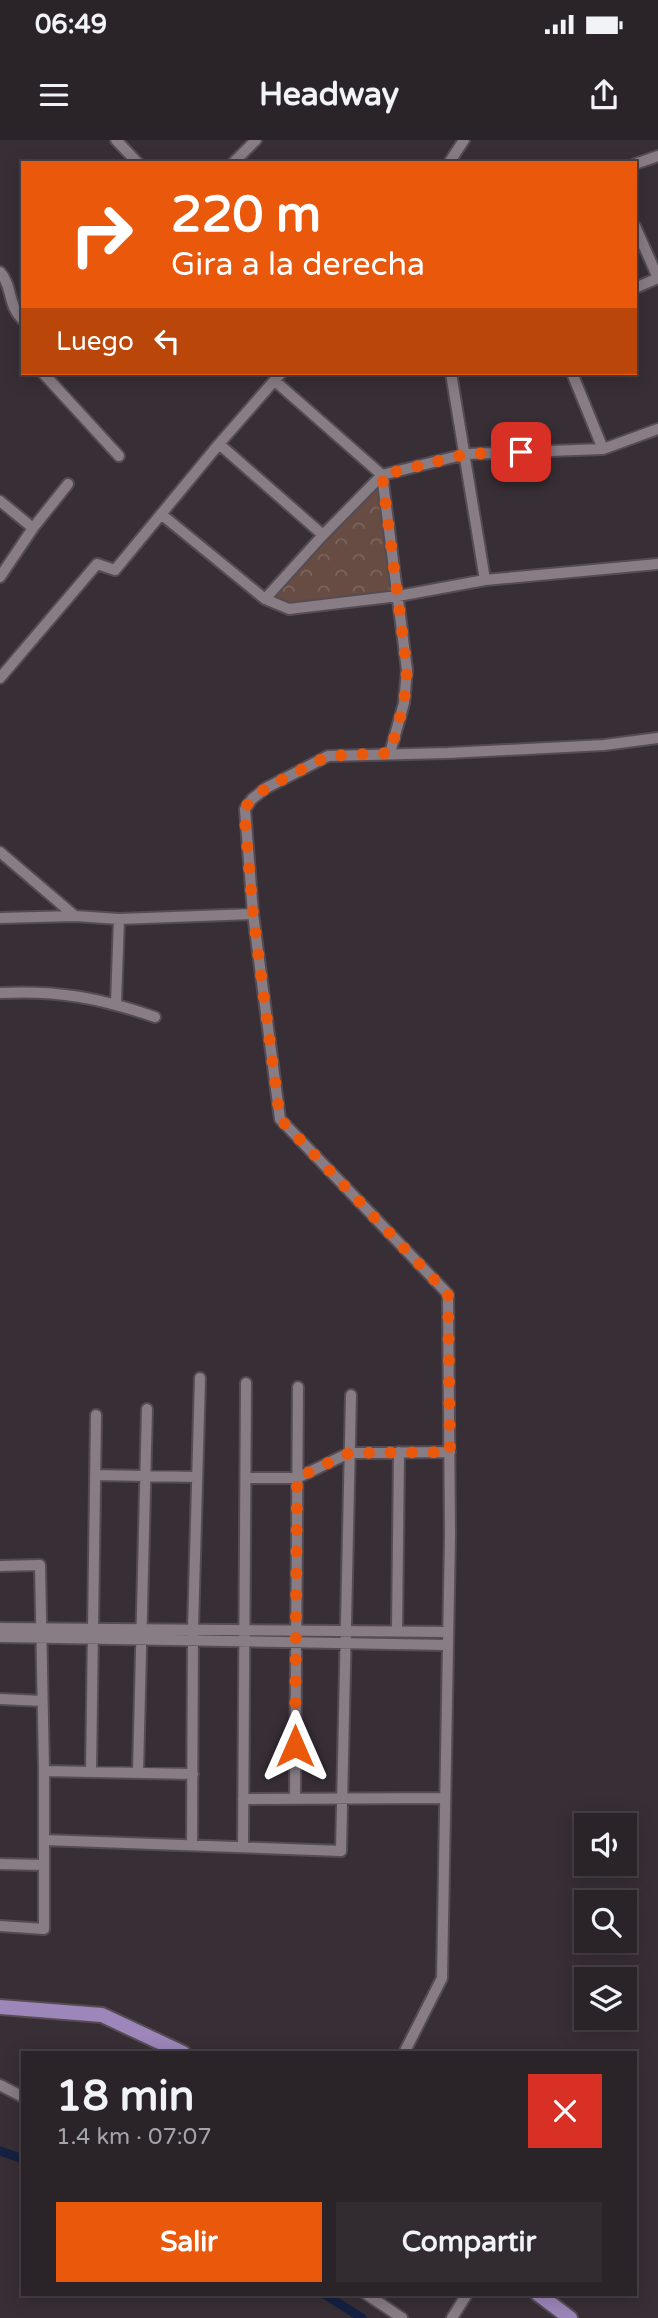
<!DOCTYPE html>
<html lang="es">
<meta charset="utf-8">
<style>
body{margin:0;font-family:"Varela Round",sans-serif;background:#322b30;color:#f1f3f6;height:100vh;display:flex;flex-direction:column;font-size:26px;white-space:nowrap}
*{box-sizing:border-box;margin:0}
p{font-size:23px;color:#a5a4a8}
.icon{flex:none;width:38px;height:38px;fill:none;stroke:currentColor;stroke-width:2;stroke-linecap:round;stroke-linejoin:round}
.map{position:relative;flex:1;overflow:hidden}
.panel{position:absolute;left:21px;top:1911px;width:616px;height:245px;display:flex;flex-direction:column;background:#2a2328;border-radius:0px;box-shadow:0 4px 18px #0003,0 0 0 2px #464045}
.panel>*{flex:none}
.guide{position:absolute;left:21px;top:21px;width:616px;height:214px;border-radius:0px;box-shadow:0 4px 18px #0003,0 0 0 2px #464045;background:#ea580c;color:#fff;overflow:hidden}
.fabs{position:absolute;left:574px;top:1673px;display:grid;gap:14px}
.fabs a{display:grid;place-items:center;width:63px;height:63px;border-radius:0px;background:#2a2328;box-shadow:0 4px 18px #0003,0 0 0 2px #464045;font-size:35px}
.pin{position:absolute;display:grid;place-items:center;width:60px;height:60px;color:#fff;margin:-30px;border-radius:14px;box-shadow:0 4px 10px #0006}
.me{position:absolute;width:77px;margin:-38px;rotate:0deg;stroke-linejoin:round;filter:drop-shadow(0 0 5px #0008)}
.turn{display:flex;align-items:center;gap:24px;height:147px;padding:0 35px;font-size:32px}
.turn .icon{width:91px;height:91px;stroke-width:2.5}
.turn b{display:block;font-size:49px;line-height:60px}
.then{display:flex;align-items:center;height:66px;padding:0 35px;background:#0003;gap:14px;font-size:26px}
.round{display:grid;place-items:center;flex:none;width:74px;height:74px;border-radius:0px;background:#322b30}
.head{display:flex;align-items:center;justify-content:space-between;height:119px;padding:0 35px}
h1{font-size:42px;font-weight:700;line-height:52px}
.primary-button{display:flex;gap:14px;margin-top:auto;padding:14px 35px}
.primary-button a{flex:1;height:80px;border-radius:0px;background:#ea580c;color:#fff;font-size:28px;font-weight:700;line-height:80px;text-align:center}
.primary-button a+a{background:#322b30;color:#f1f3f6}
.status{display:flex;justify-content:space-between;align-items:center;height:49px;padding:0 35px;background:#2a2328;direction:ltr}
.status svg{height:19px;fill:currentColor}
header{display:flex;justify-content:space-between;align-items:center;height:91px;padding:0 35px;background:#2a2328;font-size:32px;font-weight:700}
.map>svg:first-child{display:block}
</style>
<div class="status"><b>06:49</b><svg viewBox="0 0 49 12"><path d="M0 12V9h3v3zM5 12V6h3v6zM10 12V3h3v9zM15 12V0h3v12zM26 1h20v11H26zM47 4h2v5h-2z"/></svg></div>
<header><svg class="icon" aria-label="menu" viewBox="0 0 24 24"><path d="M4 6h16M4 12h16M4 18h16"/></svg>Headway<svg class="icon" aria-label="share" viewBox="0 0 24 24"><path d="M12 15V3M7 8l5-5 5 5M5 13v7h14v-7"/></svg></header>
<div class="map">
<svg width="658" height="2178" viewBox="0 0 658 2178">
<defs>
<pattern id="park-crowns" width="20" height="18" patternUnits="userSpaceOnUse" patternTransform="scale(1.75)"><rect width="20" height="18" fill="#664c42"/><path d="M2 6a3 3 0 1 1 6 0M12 15a3 3 0 1 1 6 0" fill="none" stroke="#7b655d"/></pattern>
</defs>
<rect width="100%" height="100%" fill="#382f36"/>
<path fill="url(#park-crowns)" d="M382 335 398 456 289 469 265 459Z"/>
<g fill="none" stroke-linecap="round" stroke-linejoin="round">
<path stroke="#142142" stroke-width="9" d="M0 2011 23 2019
M324 2154 362 2178"/>
<defs>
<path id="minor" d="M116 0 138 23
M233 23 256 0
M449 23 464 0
M635 24 658 16
M635 86 658 138 635 148
M0 132C13 146 7 165 23 180
M43 233 119 316
M451 233 485 440
M572 233 603 309
M275 241 382 335 407 530 404 563 390 613
M219 304 323 395
M0 361 33 388
M161 374 265 459 289 469 398 456 485 440 658 424
M0 437 33 388 68 344
M265 459 323 395 382 335 466 314 603 309 658 289
M0 538 97 424 115 430 219 304 281 233
M0 712 75 776
M0 778 75 776 119 779 253 774
M0 853C58 850 100 858 155 877
M116 863 119 779
M95 1335 197 1337
M246 1338H297L349 1313 450 1312
M0 1426 40 1425 44 1631V1789L0 1786
M0 1488 448 1492
M397 1491 399 1312
M0 1497 448 1505
M0 1559 42 1561
M44 1631 193 1634
M91 1631 96 1275
M138 1632 147 1269
M295 1658 298 1247
M243 1659 445 1658
M44 1700 341 1711 351 1255
M192 1704 193 1488 200 1238
M243 1706 246 1243
M0 1724 43 1725
M404 1913 442 1838 450 1395 448 1154 280 979 253 774 245 669 252 659 266 648 328 616 448 613 604 605 658 598
M0 1945 23 1957
M366 2154 402 2178
M452 2178 467 2154"/>
<path id="major" d="M0 1867 102 1875 183 1913
M538 2154 570 2178"/>
</defs>
<use href="#minor" stroke="#554c53" stroke-width="14"/>
<use href="#major" stroke="#554c53" stroke-width="18"/>
<use href="#minor" stroke="#887c85" stroke-width="10"/>
<use href="#major" stroke="#9c86ba" stroke-width="14"/>
</g>
<g fill="none" stroke-linecap="round" stroke-linejoin="round">
<path stroke="#ea580c" stroke-width="12" stroke-dasharray="0 21.6" d="M295 1606 297 1338 349 1313 450 1312 448 1154 280 979 253 774 244 669 252 659 266 648 328 616 390 613 404 563 407 530 382 335 466 314 521 312"/>
</g>
</svg>
<div class="fabs">
<a><svg class="icon" aria-label="sound" viewBox="0 0 24 24"><path d="M4 9h4l5-4v14l-5-4H4zM17 9q2 3 0 6"/></svg></a>
<a><svg class="icon" aria-label="search" viewBox="0 0 24 24"><circle cx="10" cy="10" r="6"/><path d="M15 15l6 6"/></svg></a>
<a><svg class="icon" aria-label="layers" viewBox="0 0 24 24"><path d="M12 4l9 5-9 5-9-5zM3 14l9 5 9-5"/></svg></a>
</div>
<div class="pin" style="left:521px;top:312px;background:#d93025"><svg class="icon" aria-label="arrive" viewBox="0 0 24 24"><path d="M6 21V4h12l-3 4 3 4H6"/></svg></div>
<svg class="me" style="left:295px;top:1606px" viewBox="-20 -20 40 40"><path d="M0-17L14 15 0 8-14 15z" fill="#ea580c" stroke="#fff" stroke-width="4"/></svg>
<div class="guide">
<div class="turn"><svg class="icon" aria-label="right" viewBox="0 0 24 24"><path d="M7 20v-9h11M14 6l5 5-5 5"/></svg><div><b>220 m</b>Gira a la derecha</div></div>
<div class="then">Luego<svg class="icon" aria-label="left" viewBox="0 0 24 24"><path d="M17 20v-9H6M10 6l-5 5 5 5"/></svg></div>
</div>
<section class="panel">
<div class="head"><div><h1>18 min</h1><p>1.4 km · 07:07</p></div><a class="round" style="background:#d93025;color:#fff"><svg class="icon" aria-label="close" viewBox="0 0 24 24"><path d="M6 6l12 12M18 6L6 18"/></svg></a></div>
<div class="primary-button"><a>Salir</a><a>Compartir</a></div>
</section>
</div>
